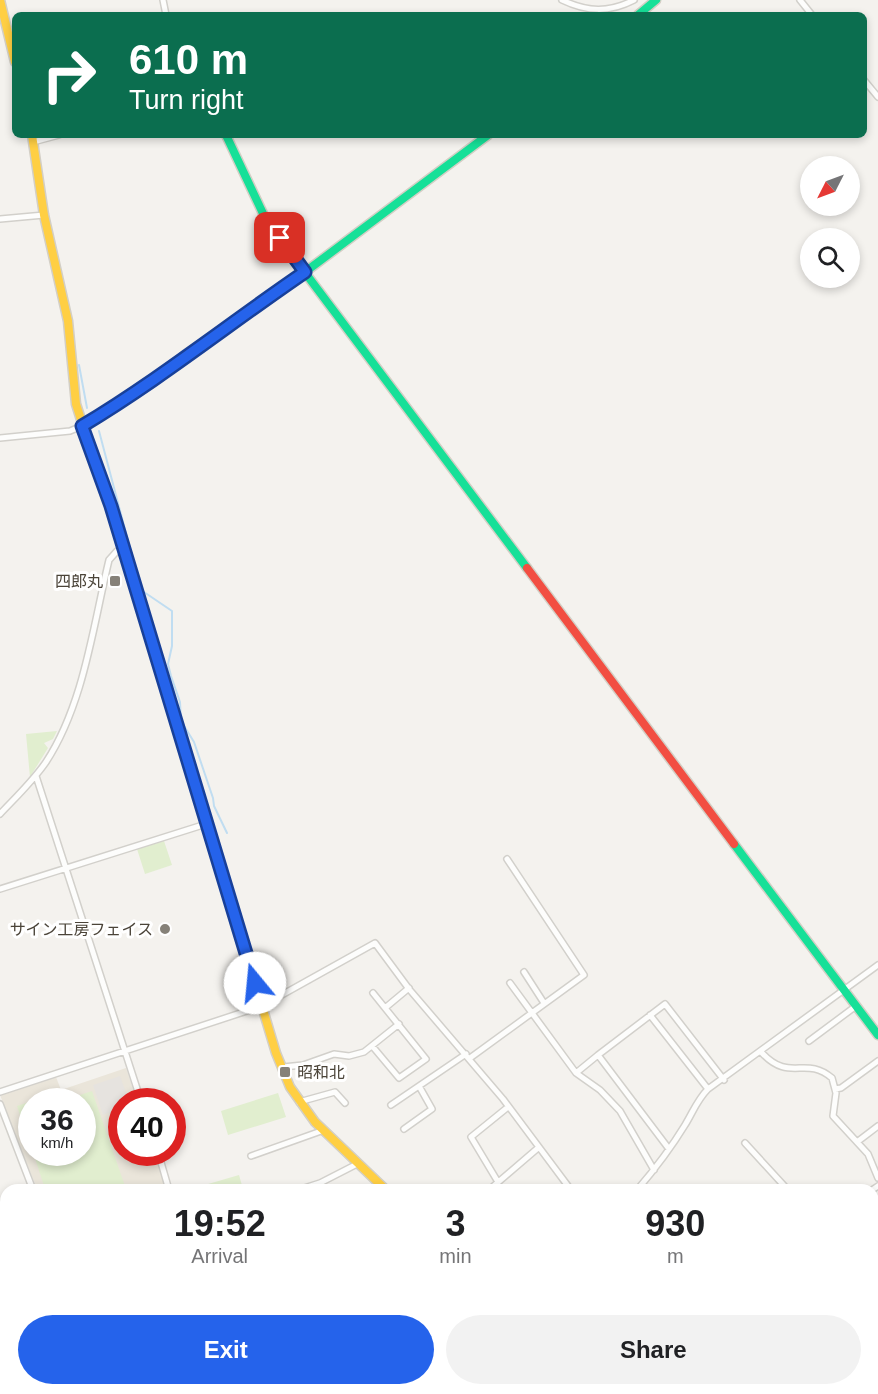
<!DOCTYPE html>
<meta charset="utf-8">
<style>
body{margin:0;font-family:Arial,"Noto Sans JP",sans-serif;background:#f2f2f2;color:#202124;height:100vh;display:flex;flex-direction:column;font-size:22px;white-space:nowrap}
*{box-sizing:border-box;margin:0}
p{font-size:20px;color:#757577}
.icon{flex:none;width:33px;height:33px;fill:none;stroke:currentColor;stroke-width:2;stroke-linecap:round;stroke-linejoin:round}
.map{position:relative;flex:1;overflow:hidden}
.sheet{position:absolute;left:0px;top:1184px;width:879px;height:212px;display:flex;flex-direction:column;background:#fff;border-radius:18px 18px 0 0;box-shadow:0 3px 9px #0003}
.sheet>*{flex:none}
.top-card{position:absolute;left:12px;top:12px;width:855px;height:126px;border-radius:9px;box-shadow:0 3px 9px #0003;background:#0b6e4f;color:#fff;overflow:hidden}
.needle{width:39px;rotate:228deg}
.tools{position:absolute;left:800px;top:156px;display:grid;gap:12px}
.tools a{display:grid;place-items:center;width:60px;height:60px;border-radius:50%;background:#fff;box-shadow:0 3px 9px #0003;font-size:30px}
.speed{position:absolute;left:18px;top:1088px;display:flex;gap:12px;font-size:30px;font-weight:700;text-align:center}
.speed>*{display:grid;place-content:center;width:78px;height:78px;border-radius:50%;background:#fff;box-shadow:0 3px 9px #0003;line-height:1}
.speed small{font-size:15px;font-weight:400}
.speed .limit{border:9px solid #d22;background:#fff;color:#111}
.pin{position:absolute;display:grid;place-items:center;width:51px;height:51px;color:#fff;margin:-26px;border-radius:12px;box-shadow:0 3px 9px #0006}
.me{position:absolute;width:66px;margin:-33px;rotate:343deg;stroke-linejoin:round;filter:drop-shadow(0 0 4px #0008)}
.turn{display:flex;align-items:center;gap:21px;height:126px;padding:0 18px;font-size:27px}
.turn .icon{width:78px;height:78px;stroke-width:2.5}
.turn b{display:block;font-size:42px;line-height:51px}
.eta{display:flex;justify-content:space-evenly;align-items:center;height:102px;text-align:center}
.eta b{font-size:36px;font-weight:700;line-height:42px}
.action{display:flex;gap:12px;margin-top:auto;padding:12px 18px}
.action a{flex:1;height:69px;border-radius:36px;background:#2563eb;color:#fff;font-size:24px;font-weight:700;line-height:69px;text-align:center}
.action a+a{background:#f2f2f2;color:#202124}
.map>svg:first-child{display:block}
</style>
<div class="map">
<svg width="878" height="1394" viewBox="0 0 878 1394">
<rect width="100%" height="100%" fill="#f4f2ee"/>
<path fill="#eae5da" fill-rule="evenodd" d="M126 1068 137 1101H122V1152H154L166 1189H37L0 1095 56 1077 61 1090ZM32 1101H82V1152H32Z"/>
<path fill="#e1eecf" d="M57 731 53 739 44 743 48 748 30 777 26 734Z
M164 841 172 865 145 874 137 849Z
M92 1091 126 1189H45L33 1152H82V1101H62Z
M278 1093 286 1117 228 1135 221 1111Z
M50 1095 53 1101H32L31 1149 17 1106Z
M239 1175 243 1189H191Z"/>
<path fill="#e6e3df" d="M120 1076 129 1101H122L121 1108 103 1115 93 1085Z"/>
<g fill="none" stroke-linecap="round" stroke-linejoin="round">
<path stroke="#c0ddf1" stroke-width="2" d="M79 365 87 408
M99 431 141 590 172 611V646L168 664 171 676 180 702 181 721 194 742 213 798 214 806 227 833"/>
<defs>
<path id="street" d="M163 0 166 15
M562 0C587 12 609 13 634 0
M800 0 812 15
M864 80 878 97
M33 142 59 135
M0 219 44 215
M0 438 70 431 82 426
M36 776 141 1101
M0 814C16 797 33 781 46 762 84 704 93 626 109 560L117 551 124 549
M0 889 206 824
M524 972 544 1003
M510 983 576 1073 600 1090 620 1111 654 1170
M373 993 426 1059 399 1078 373 1047
M385 1008 409 988
M650 1015 708 1089
M809 1041 856 1006
M762 1053C790 1083 805 1055 832 1078L836 1093 833 1116 868 1154 878 1178
M598 1055 665 1004 724 1080
M470 1058 584 975 507 859
M283 1067 303 1065 334 1054 349 1056 364 1052 399 1024
M576 1073 598 1055 669 1149
M835 1089 841 1088 878 1061
M0 1092 262 1006 375 943 409 989 503 1099 571 1190
M299 1102 335 1092 345 1103
M0 1104 33 1190
M391 1105 466 1054
M404 1129 432 1109 419 1086
M857 1142 878 1126
M745 1143 788 1190
M158 1152 169 1190
M251 1156 324 1130
M498 1182 471 1137 508 1107
M298 1190 320 1183 359 1163
M489 1190 538 1148
M637 1190C655 1169 671 1148 685 1125 693 1112 697 1100 708 1089L878 965
M872 1190 878 1186
M873 1239 878 1234
M0 1244 6 1242
M0 1271 3 1281
M873 1306 878 1302
M0 1315 6 1313
M0 1346 6 1344
M24 1389 25 1394
M101 1389 103 1394
M203 1389 205 1394
M224 1389 226 1394
M313 1389 314 1394
M606 1389 613 1392
M809 1389 814 1394
M853 1389 858 1394
M53 1394 63 1391
M247 1394 249 1389
M269 1394 279 1389
M541 1394 542 1389"/>
<path id="fast" d="M638 15 656 0
M226 135 267 222 527 568
M82 426 150 384 186 354 305 272 488 135
M84 429 111 506 228 893
M734 844 878 1035
M511 1389 514 1394"/>
<path id="slow" d="M0 0 15 62
M32 135 44 215 68 321 76 404 84 429
M228 893 276 1053 290 1087 315 1122 386 1190"/>
<path id="jam" d="M527 568 734 844"/>
</defs>
<use href="#street" stroke="#d2d0cb" stroke-width="8"/>
<use href="#fast" stroke="#d3cfc5" stroke-width="11"/>
<use href="#slow" stroke="#d3cfc5" stroke-width="11"/>
<use href="#jam" stroke="#d3cfc5" stroke-width="11"/>
<use href="#street" stroke="#fdfdfc" stroke-width="5"/>
<use href="#fast" stroke="#16e098" stroke-width="8"/>
<use href="#slow" stroke="#ffcf43" stroke-width="8"/>
<use href="#jam" stroke="#f24e42" stroke-width="8"/>
</g>
<g fill="none" stroke-linecap="round" stroke-linejoin="round">
<defs>
<path id="route" d="M255 983 111 506 82 426C159 380 230 323 305 272L280 238"/>
</defs>
<use href="#route" stroke="#184099" stroke-width="15"/>
<use href="#route" stroke="#2563eb" stroke-width="10"/>
</g>
<g fill="#868178" stroke="#fff" stroke-width="2">
<rect x="109" y="575" width="12" height="12" rx="3"/>
<circle cx="165" cy="929" r="6"/>
<rect x="279" y="1066" width="12" height="12" rx="3"/>
</g>
<g text-anchor="middle" stroke-width="6" stroke-linejoin="round" paint-order="stroke">
<g font-size="16" fill="#4b4439" stroke="#fff" text-anchor="end">
<text x="103" y="587">四郎丸</text>
<text x="153" y="935">サイン工房フェイス</text>
<text x="297" y="1078" text-anchor="start">昭和北</text>
</g>
</g>
</svg>
<div class="tools">
<a><svg class="needle" viewBox="-14 -14 28 28"><path d="M0-13l5 13h-10z" fill="#e53935"/><path d="M0 13l5-13h-10z" fill="#757577"/></svg></a>
<a><svg class="icon" aria-label="search" viewBox="0 0 24 24"><circle cx="10" cy="10" r="6"/><path d="M15 15l6 6"/></svg></a>
</div>
<div class="speed"><div>36<small>km/h</small></div><div class="limit">40</div></div>
<div class="pin" style="left:280px;top:238px;background:#d93025"><svg class="icon" aria-label="arrive" viewBox="0 0 24 24"><path d="M6 21V4h12l-3 4 3 4H6"/></svg></div>
<svg class="me" style="left:255px;top:983px" viewBox="-20 -20 40 40"><circle r="19" fill="#fff"/><path d="M0-13L10 11 0 6-10 11z" fill="#2563eb"/></svg>
<div class="top-card">
<div class="turn"><svg class="icon" aria-label="right" viewBox="0 0 24 24"><path d="M7 20v-9h11M14 6l5 5-5 5"/></svg><div><b>610 m</b>Turn right</div></div>
</div>
<section class="sheet">
<div class="eta">
<div><b>19:52</b><p>Arrival</p></div>
<div><b>3</b><p>min</p></div>
<div><b>930</b><p>m</p></div>
</div>
<div class="action"><a>Exit</a><a>Share</a></div>
</section>
</div>
